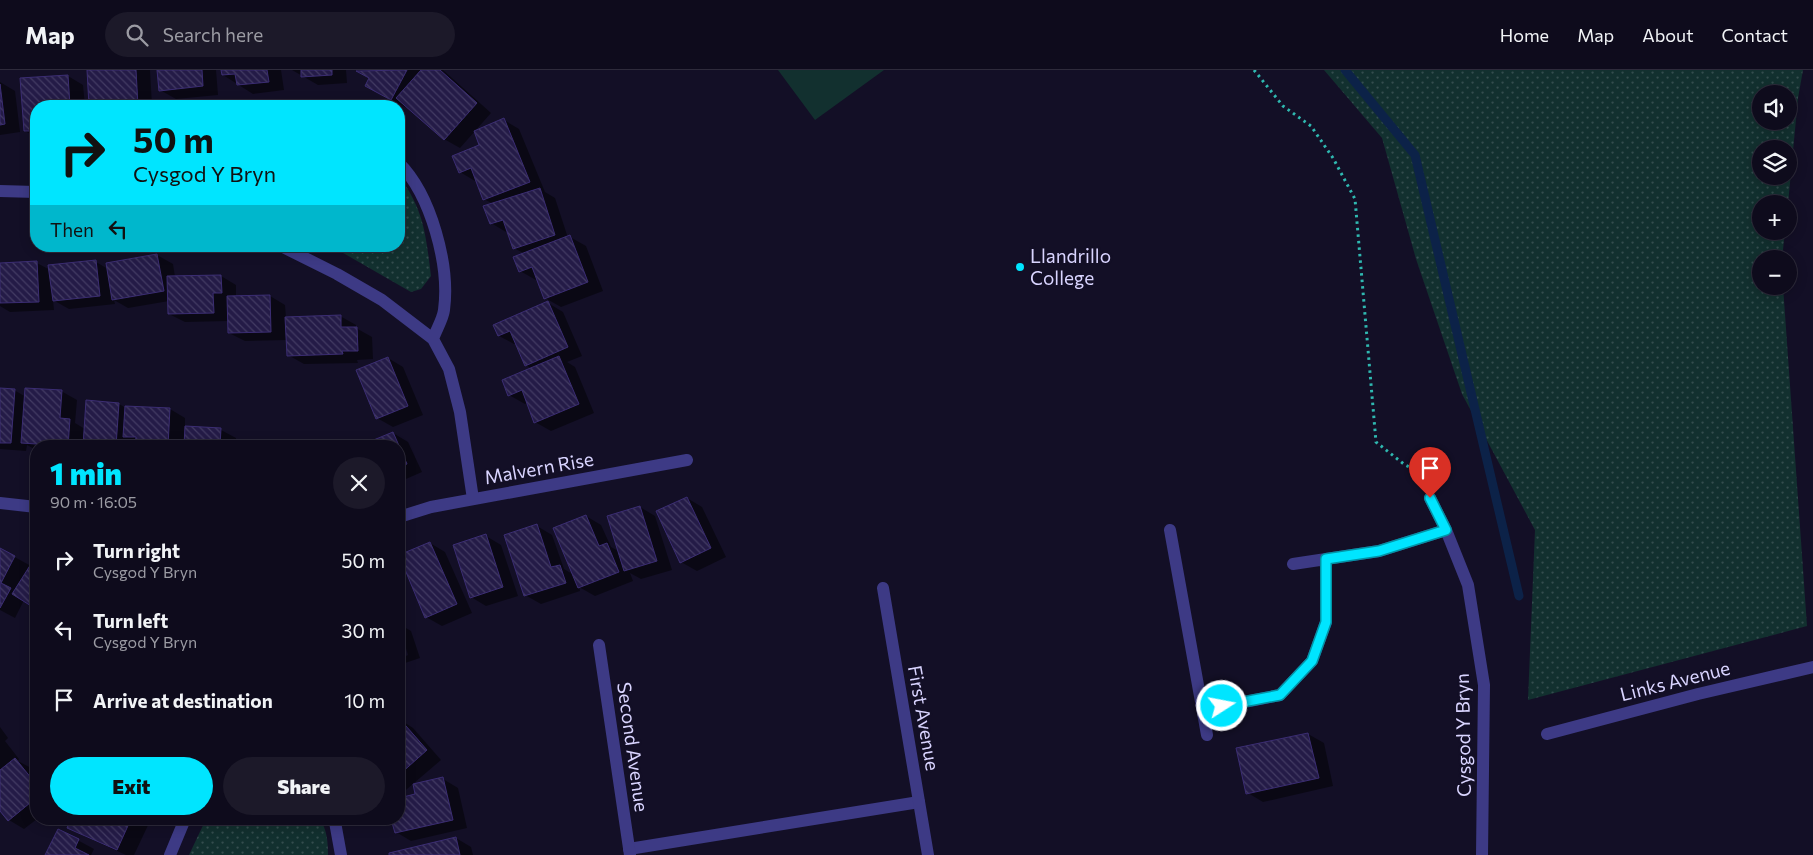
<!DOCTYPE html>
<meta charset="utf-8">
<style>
body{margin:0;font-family:Commissioner,sans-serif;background:#1c1929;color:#f1f3f6;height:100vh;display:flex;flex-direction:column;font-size:19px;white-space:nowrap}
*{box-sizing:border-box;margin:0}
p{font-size:16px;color:#9b9ba3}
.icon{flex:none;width:28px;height:28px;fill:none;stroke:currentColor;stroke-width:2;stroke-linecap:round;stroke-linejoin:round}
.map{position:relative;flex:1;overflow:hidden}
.side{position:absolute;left:30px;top:370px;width:375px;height:385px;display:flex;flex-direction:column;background:#0e0b1c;border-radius:20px;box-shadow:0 2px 12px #0003,0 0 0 1px #2e2b3b}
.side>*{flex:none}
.guide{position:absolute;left:30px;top:30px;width:375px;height:152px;border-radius:20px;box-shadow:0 2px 12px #0003,0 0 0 1px #2e2b3b;background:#00e5ff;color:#111;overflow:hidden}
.fabs{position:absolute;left:1752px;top:15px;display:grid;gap:10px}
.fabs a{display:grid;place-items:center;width:45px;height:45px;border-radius:50%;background:#0e0b1c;box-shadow:0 2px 12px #0003,0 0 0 1px #2e2b3b;font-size:25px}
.pin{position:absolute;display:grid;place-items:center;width:42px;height:42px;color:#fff;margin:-51px -21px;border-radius:50% 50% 50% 0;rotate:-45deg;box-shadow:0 0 5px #0007}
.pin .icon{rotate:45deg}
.me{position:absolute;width:55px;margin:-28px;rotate:79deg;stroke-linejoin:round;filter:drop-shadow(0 0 4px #0008)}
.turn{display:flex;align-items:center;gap:18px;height:105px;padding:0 20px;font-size:22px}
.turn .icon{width:65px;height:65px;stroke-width:2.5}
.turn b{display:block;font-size:35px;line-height:42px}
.then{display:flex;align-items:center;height:48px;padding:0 20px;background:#0003;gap:10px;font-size:19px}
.round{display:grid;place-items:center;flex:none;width:52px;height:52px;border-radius:26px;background:#1c1929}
.head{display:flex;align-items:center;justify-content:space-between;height:85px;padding:0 20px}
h1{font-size:30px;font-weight:800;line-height:38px;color:#00e5ff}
.button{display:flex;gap:10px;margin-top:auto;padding:10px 20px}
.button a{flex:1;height:58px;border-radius:30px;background:#00e5ff;color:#111;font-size:20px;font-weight:800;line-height:58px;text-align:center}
.button a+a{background:#1c1929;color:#f1f3f6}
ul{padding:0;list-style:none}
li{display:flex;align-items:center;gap:15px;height:70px;padding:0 20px}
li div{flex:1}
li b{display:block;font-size:19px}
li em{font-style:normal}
header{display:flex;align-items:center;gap:30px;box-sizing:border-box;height:70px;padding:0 25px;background:#0e0b1c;border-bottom:1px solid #2e2b3b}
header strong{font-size:24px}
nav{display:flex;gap:28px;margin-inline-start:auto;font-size:18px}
.search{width:350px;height:45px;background:#1c1929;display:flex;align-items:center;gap:12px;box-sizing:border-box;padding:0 18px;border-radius:28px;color:#9b9ba3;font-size:19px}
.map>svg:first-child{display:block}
</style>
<header>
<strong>Map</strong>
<div class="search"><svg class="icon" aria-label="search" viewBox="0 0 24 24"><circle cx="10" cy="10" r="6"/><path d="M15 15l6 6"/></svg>Search here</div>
<nav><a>Home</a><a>Map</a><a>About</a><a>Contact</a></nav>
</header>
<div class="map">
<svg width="1813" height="785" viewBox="0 0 1813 785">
<defs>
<pattern id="grass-dots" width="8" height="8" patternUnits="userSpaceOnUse" patternTransform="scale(1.25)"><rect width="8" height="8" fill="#12302f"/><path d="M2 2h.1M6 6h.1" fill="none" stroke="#344d4e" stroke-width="1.8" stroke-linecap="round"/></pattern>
<pattern id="building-back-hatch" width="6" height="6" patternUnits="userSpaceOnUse" patternTransform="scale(1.25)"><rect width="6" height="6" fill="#241b47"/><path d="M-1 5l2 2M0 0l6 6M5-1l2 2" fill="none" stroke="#433b63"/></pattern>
</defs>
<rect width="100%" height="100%" fill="#130f26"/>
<path fill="url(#grass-dots)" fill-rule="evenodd" d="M1324 0H1803L1798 28 1788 134H1761V161H1785L1782 189H1761V216H1783L1807 556 1528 630 1535 460 1462 324 1416 189 1382 68ZM1761 24H1789V51H1761ZM1761 79H1789V106H1761Z
M399 106C424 140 426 165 431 206L421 219 411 222 331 176H399Z
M206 749H320C327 760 328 772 328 785H189Z"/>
<path fill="#12302f" d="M778 0H884L815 50Z"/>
<path fill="#0007" d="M88 0H150L152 36H90Z
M158 0H216L218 25 176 29 160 20Z
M222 0H281L284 20 253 24 223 5Z
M292 0H346L347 13 318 15Z
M357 0H443L491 43 460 78 444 69 408 36 407 38 382 25 370 8Z
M68 6 83 15 85 36H36V67L25 61 22 9Z
M0 12 15 21 20 62 0 65Z
M504 50 519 59 545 122 555 128 568 168 570 167 586 176 603 221 561 237 545 228 538 209 536 210 520 201 525 184 514 178 508 162H506L491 153 493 134 484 129 477 110 475 111 460 102Z
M157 185 173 194 175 207 221 206 236 215V227L270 226 285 235 286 248 340 246 356 255V258L372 267 373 289 357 290 358 293 304 294 288 285V270L245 271 229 263V251L185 252 169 244V231L128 238 114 230 115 234 69 239 53 230 54 240 10 242 0 236V193H37L50 200 96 192 108 199 107 194Z
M548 233 563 242 582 286 567 292 575 297 594 343 551 361 535 352 528 333 525 334 509 325 532 299 526 295 516 274H514L499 266Z
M388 288 403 297 423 345 393 357 377 348Z
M0 319 14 320 26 327 61 321 77 330 75 353 85 359 88 332 119 334 126 338 170 339 185 348V357L221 360 236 368V376H136L137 373 132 370V376H36V380L27 375 26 381 0 379Z
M393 363 408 372 422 402 399 412V376H362Z
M687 428 702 437 726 487 697 501 681 492Z
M640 437 655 446 672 500 641 509 630 503 633 511 595 526 579 517 580 521 541 534 525 525 537 456 552 465 564 499 574 505 586 446 601 455 611 477 620 482Z
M486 466 501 475 518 526 486 536 471 527Z
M430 473 445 482 472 543 442 556 426 547Z
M0 479 31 496 36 488V538L24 530 15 548 0 540Z
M399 554 411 561 420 588 399 595V563L406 586 408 585 401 562H399Z
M399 649 413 658 441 690 400 725 399 724Z
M0 657 8 668 5 671 19 689 18 691 31 698 36 705 37 749 24 759 9 750 0 739Z
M1308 664 1324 673 1333 716 1263 732 1248 723 1238 679Z
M443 709 458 718 467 758 411 771 396 762 393 749H399V729L417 725Z
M73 749H145L150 751 134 785H126L84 766 69 757Z
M59 760 94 779 91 785H46Z
M456 768 471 777 473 785H391Z"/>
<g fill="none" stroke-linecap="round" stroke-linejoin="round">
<path stroke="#0c2248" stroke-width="9" d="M1345 0 1415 85 1519 526"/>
</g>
<path fill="url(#building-back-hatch)" stroke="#3b2d73" d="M87 0H136L138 36H89Z
M157 0H202L203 16 159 21Z
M221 0H267L269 12 237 15 235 4 222 5Z
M301 0H332V5L301 7Z
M407 0 391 30 365 16 369 8 356 1Z
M421 0H440L477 33 444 70 396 28Z
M68 5 70 36H36V61H24L20 8Z
M0 14 5 54 0 55Z
M504 48 530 112 483 130 471 98 459 103 452 86 479 75 474 61Z
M540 118 555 165 513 179 503 150 490 154 483 136Z
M570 165 588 212 544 229 532 197 519 202 513 187Z
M157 184 164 221 112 230 106 193Z
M96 190 100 226 53 231 48 195Z
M37 191 39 232 0 233V193Z
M221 205 222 223H213L214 243 168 244 167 206Z
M270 225 271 262 228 263 227 226Z
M548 231 568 277 525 296 510 261 498 266 493 255Z
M341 245V257H357L358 281H342L343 284 287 286 285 247Z
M559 286 579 334 534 353 522 320 508 326 502 310Z
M388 287 408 336 376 349 356 300Z
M0 318 15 319 11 373H0Z
M25 318 62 320 60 348 70 349 68 376 21 373Z
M86 330 119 333 116 376H83Z
M125 336 170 338 168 376H135L136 367H123Z
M185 356 221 358 220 376H184Z
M393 362 407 394 399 397V376H359Z
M687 427 711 478 680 493 656 441Z
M640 436 657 491 624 501 607 446Z
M586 445 599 476 607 473 619 502 578 518 553 458Z
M537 454 551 497 560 495 566 513 524 526 504 465Z
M486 464 503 517 470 528 453 475Z
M430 472 457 534 425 548 399 485Z
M0 478 15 486 1 513 11 518 0 538Z
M36 486V539L12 524Z
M399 559 405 579 399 581Z
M399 648 427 680 399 705Z
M1308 663 1319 708 1246 724 1236 678Z
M15 688 36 714V728L8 751 0 741V700Z
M443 707 453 750 395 763 391 749H399V728L415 724 413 714Z
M71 749H131L117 780 67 758Z
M58 759 79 769 75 778 89 785H45Z
M456 767 460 785H389V783Z"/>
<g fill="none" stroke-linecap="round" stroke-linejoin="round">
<path stroke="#2fb8b0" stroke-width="3" stroke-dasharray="2.5 4" stroke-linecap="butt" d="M1254 0 1283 36 1311 56 1333 88 1355 129 1376 372 1405 395 1427 405 1428 407"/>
<path stroke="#3d3a85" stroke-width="12" d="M629 779 919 732"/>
<path stroke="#3d3a85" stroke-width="12" d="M399 93C431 125 450 195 444 240 443 249 436 260 433 269
M0 121 36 122
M281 176 337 204 382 230 433 269 449 299 460 342 473 429
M1430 428 1446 460 1468 515 1484 615 1482 785
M0 433 36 437
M399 447 431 437 687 390
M1170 460 1207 665
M1293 494 1379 481 1446 460
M883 518 928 785
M599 575 630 785
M1203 640 1280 625 1312 591 1326 552V489
M1547 664 1698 624 1813 597
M332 749 335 752 341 785
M170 785 185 749"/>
</g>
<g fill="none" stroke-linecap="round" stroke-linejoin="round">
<defs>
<path id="route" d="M1222 636 1280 625 1312 591 1326 552V489L1379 481 1446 460 1430 428"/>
</defs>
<use href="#route" stroke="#0095a6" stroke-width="12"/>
<use href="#route" stroke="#00e5ff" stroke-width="9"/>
</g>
<circle fill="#00e5ff" stroke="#130f26" stroke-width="2" cx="1020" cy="197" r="5"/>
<g text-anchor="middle" stroke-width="4.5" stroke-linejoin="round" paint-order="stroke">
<g font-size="19" fill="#d9d4ff" stroke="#130f26" text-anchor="start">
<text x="1030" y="193">Llandrillo<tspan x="1030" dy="22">College</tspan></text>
</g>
<g font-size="19" fill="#d9d4ff" stroke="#130f26">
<text transform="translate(539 398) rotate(-10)" y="7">Malvern Rise</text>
<text transform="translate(1675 611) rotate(-14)" y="7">Links Avenue</text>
<text transform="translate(924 648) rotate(80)" y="7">First Avenue</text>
<text transform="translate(1463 665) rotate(-91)" y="7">Cysgod Y Bryn</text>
<text transform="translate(633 677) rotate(82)" y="7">Second Avenue</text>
</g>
</g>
</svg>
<div class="fabs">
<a><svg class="icon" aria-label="sound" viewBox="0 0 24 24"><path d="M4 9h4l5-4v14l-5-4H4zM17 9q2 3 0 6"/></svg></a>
<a><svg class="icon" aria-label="layers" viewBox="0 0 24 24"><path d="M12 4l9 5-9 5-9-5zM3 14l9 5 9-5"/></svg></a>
<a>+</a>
<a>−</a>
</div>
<div class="pin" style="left:1430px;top:428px;background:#d93025"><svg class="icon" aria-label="arrive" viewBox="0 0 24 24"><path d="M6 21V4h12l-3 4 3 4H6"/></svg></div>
<svg class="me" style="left:1222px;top:636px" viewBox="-20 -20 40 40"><circle r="17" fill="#00e5ff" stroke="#fff" stroke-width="3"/><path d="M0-11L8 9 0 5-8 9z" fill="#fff"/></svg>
<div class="guide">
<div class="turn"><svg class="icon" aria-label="right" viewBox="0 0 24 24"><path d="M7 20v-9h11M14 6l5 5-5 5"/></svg><div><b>50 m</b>Cysgod Y Bryn</div></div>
<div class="then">Then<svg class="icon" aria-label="left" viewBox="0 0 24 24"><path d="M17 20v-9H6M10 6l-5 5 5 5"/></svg></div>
</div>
<section class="side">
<div class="head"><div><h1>1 min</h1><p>90 m · 16:05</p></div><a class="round"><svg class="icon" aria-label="close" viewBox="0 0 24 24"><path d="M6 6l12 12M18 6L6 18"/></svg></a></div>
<ul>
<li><svg class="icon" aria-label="right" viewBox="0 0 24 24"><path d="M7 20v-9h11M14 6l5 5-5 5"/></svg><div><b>Turn right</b><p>Cysgod Y Bryn</p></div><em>50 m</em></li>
<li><svg class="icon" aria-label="left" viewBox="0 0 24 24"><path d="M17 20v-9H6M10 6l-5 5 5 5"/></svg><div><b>Turn left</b><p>Cysgod Y Bryn</p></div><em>30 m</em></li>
<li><svg class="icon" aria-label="arrive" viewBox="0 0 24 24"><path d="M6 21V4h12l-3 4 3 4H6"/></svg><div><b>Arrive at destination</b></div><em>10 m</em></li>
</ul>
<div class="button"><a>Exit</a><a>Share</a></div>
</section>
</div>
